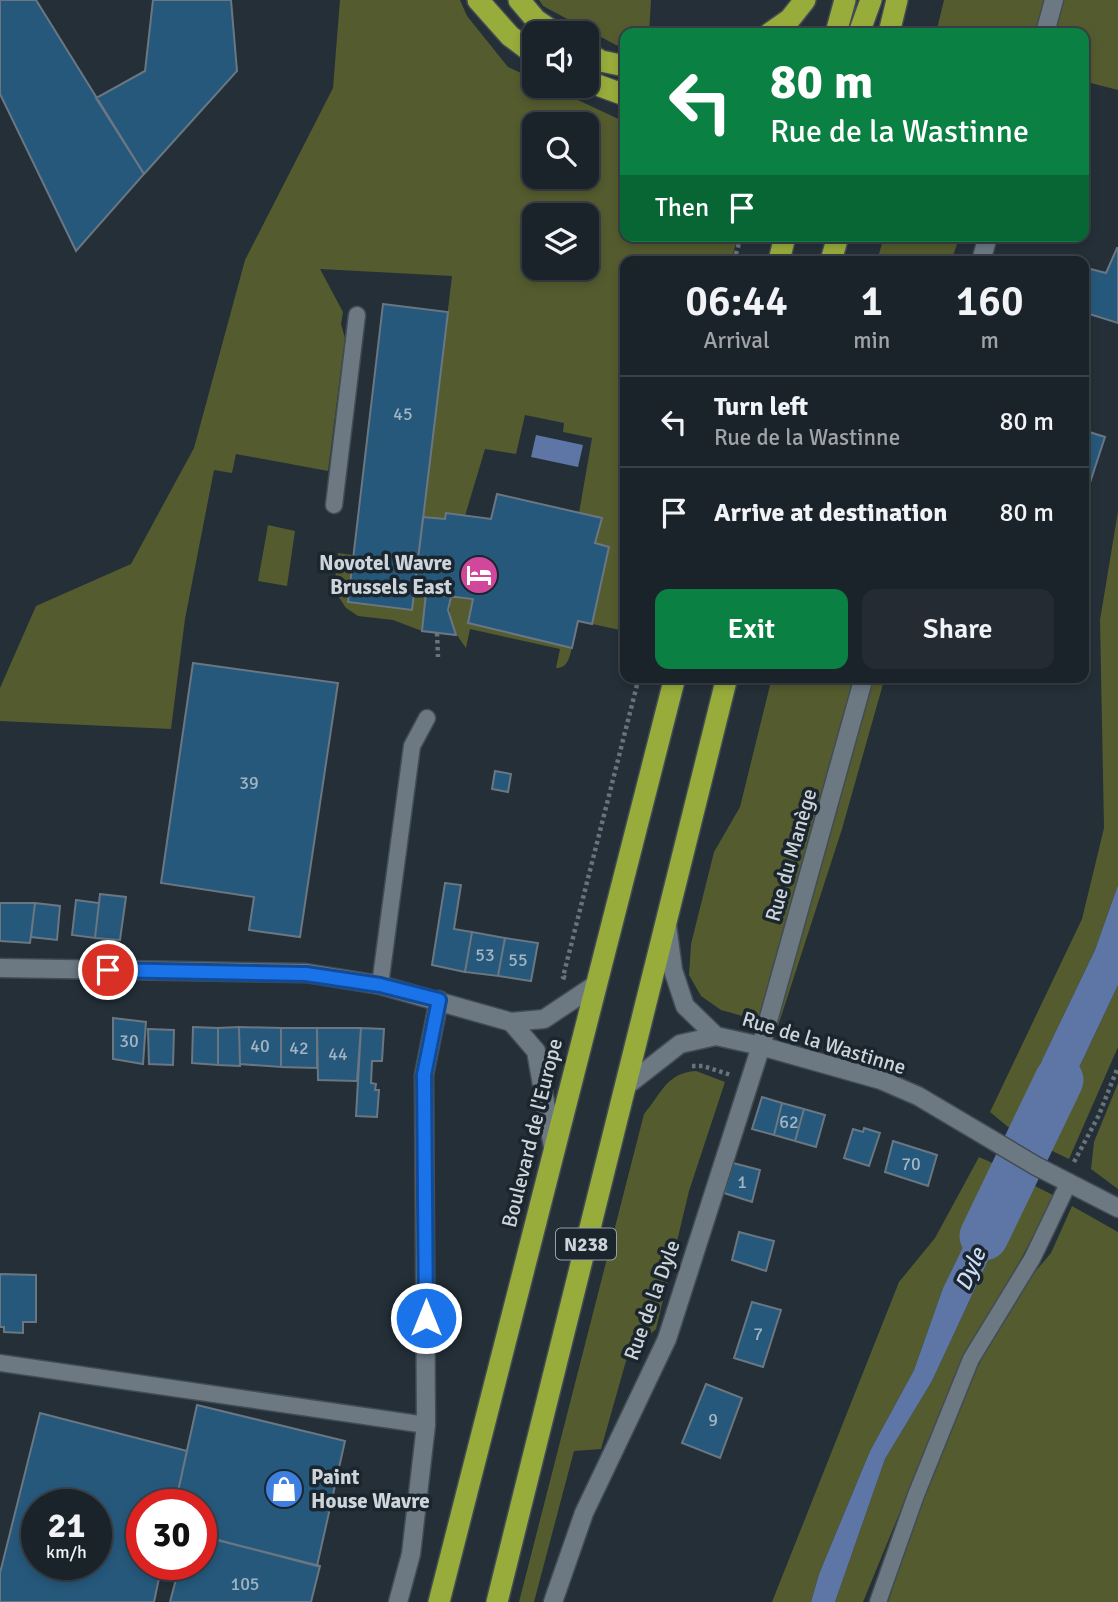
<!DOCTYPE html>
<meta charset="utf-8">
<style>
body{margin:0;font-family:Signika,sans-serif;background:#242b32;color:#f1f3f6;height:100vh;display:flex;flex-direction:column;font-size:26px;white-space:nowrap}
*{box-sizing:border-box;margin:0}
p{font-size:23px;color:#a0a4a8}
.icon{flex:none;width:38px;height:38px;fill:none;stroke:currentColor;stroke-width:2;stroke-linecap:round;stroke-linejoin:round}
.map{position:relative;flex:1;overflow:hidden}
.panel{position:absolute;left:620px;top:256px;width:469px;height:427px;display:flex;flex-direction:column;background:#1b232a;border-radius:14px;box-shadow:0 4px 10px #0003,0 0 0 2px #394047}
.panel>*{flex:none}
.banner{position:absolute;left:620px;top:28px;width:469px;height:214px;border-radius:14px;box-shadow:0 4px 10px #0003,0 0 0 2px #394047;background:#0b8043;color:#fff;overflow:hidden}
.controls{position:absolute;left:522px;top:21px;display:grid;gap:14px}
.controls a{display:grid;place-items:center;width:77px;height:77px;border-radius:14px;background:#1b232a;box-shadow:0 4px 10px #0003,0 0 0 2px #394047;font-size:35px}
.speed{position:absolute;left:21px;top:1489px;display:flex;gap:14px;font-size:35px;font-weight:700;text-align:center}
.speed>*{display:grid;place-content:center;width:91px;height:91px;border-radius:50%;background:#1b232a;box-shadow:0 4px 10px #0003,0 0 0 2px #394047;line-height:1}
.speed small{font-size:18px;font-weight:400}
.speed .limit{border:10px solid #d22;background:#fff;color:#111}
.pin{position:absolute;display:grid;place-items:center;width:60px;height:60px;color:#fff;margin:-30px;border:4px solid #fff;border-radius:50%;box-shadow:0 2px 7px #0007}
.me{position:absolute;width:77px;margin:-38px;rotate:0deg;stroke-linejoin:round;filter:drop-shadow(0 0 5px #0008)}
.turn{display:flex;align-items:center;gap:24px;height:147px;padding:0 35px;font-size:32px}
.turn .icon{width:91px;height:91px;stroke-width:2.5}
.turn b{display:block;font-size:49px;line-height:60px}
.then{display:flex;align-items:center;height:66px;padding:0 35px;background:#0003;gap:14px;font-size:26px}
.eta{display:flex;justify-content:space-evenly;align-items:center;height:119px;text-align:center}
.eta b{font-size:42px;font-weight:600;line-height:49px}
.cta{display:flex;gap:14px;margin-top:auto;padding:14px 35px}
.cta a{flex:1;height:80px;border-radius:14px;background:#0b8043;color:#fff;font-size:28px;font-weight:600;line-height:80px;text-align:center}
.cta a+a{background:#242b32;color:#f1f3f6}
ul{padding:0;list-style:none}
li{display:flex;align-items:center;gap:21px;height:91px;padding:0 35px;border-top:2px solid #394047}
li div{flex:1}
li b{display:block;font-size:26px}
li em{font-style:normal}
.map>svg:first-child{display:block}
</style>
<div class="map">
<svg width="1118" height="1602" viewBox="0 0 1118 1602">
<rect width="100%" height="100%" fill="#242f38"/>
<path fill="#545b2e" fill-rule="evenodd" d="M340 0H460L467 16 508 67 534 79V86H548L625 122V236H738L731 261H625V610L620 630 592 624 609 547 595 543 602 518 579 513 592 438 563 432 564 423 525 415 516 454 485 449 465 516 446 513 445 519 423 517 452 276 320 269 343 312 341 324 345 338 328 471 236 454 232 473 214 470 185 619 171 729 0 721V688L36 606 131 564 194 448 245 260 333 88ZM534 124H586V177H534ZM534 215H586V268H534Z
M539 0H651L649 33H625V47L616 45 543 6Z
M944 0H1118V90L1083 81V33H936Z
M884 236H960L951 261H877Z
M1118 511V885L1095 950 1043 1058 1013 1131 990 1112 1082 919 1104 828 1100 620Z
M268 525 295 531 287 586 258 581Z
M338 553 353 555 348 602 412 610 414 592 426 593 422 631 393 620 358 616 346 608 334 590Z
M451 597 473 599 468 623 572 648C569 658 568 668 556 668L560 649 470 629 466 648C453 631 447 618 451 597Z
M772 677H885L842 829 778 1026 721 1010 701 996 689 975 691 944 714 852 740 807Z
M1118 985V1047L1069 1159 1042 1146Z
M696 1071 725 1082 689 1191 656 1329 628 1354 601 1449 574 1451 534 1602H519L644 1114C662 1093 666 1073 696 1071Z
M1118 1083V1189L1091 1169 1094 1142Z
M979 1157 997 1165 979 1214 943 1288 914 1370 870 1451 819 1574 811 1602H772L899 1282 935 1238Z
M1025 1181 1055 1196 950 1390 863 1602H835L885 1459 932 1381Z
M1072 1206 1118 1232V1602H888L921 1504 972 1377 1016 1294 1051 1253Z"/>
<path fill="#5e76a6" d="M536 435 583 445 578 467 531 457Z
M1118 885V985L1042 1146 1013 1131 1043 1058 1095 950Z
M997 1165 1025 1181 932 1381 885 1459 835 1602H811L819 1574 870 1451 914 1370 943 1288 979 1214Z"/>
<g fill="none" stroke-linecap="round" stroke-linejoin="round">
<path stroke="#5e76a6" stroke-width="49" d="M984 1236 1059 1080"/>
</g>
<path fill="#26587b" stroke="#6a7782" stroke-width="2" fill-rule="evenodd" d="M0 0H36L144 174 76 251 0 94Z
M153 0H231L237 71 144 174 96 98 145 71Z
M1117 248H1118V323L1083 312V267L1106 273Z
M383 304 448 312 412 610 348 602Z
M1083 430 1105 437 1083 504Z
M497 494 602 518 595 543 609 547 592 624 578 621 572 648 468 623 473 599 414 592 423 517 445 519 446 513 491 519Z
M426 593 451 597 448 610 456 635 422 631Z
M193 663 338 683 300 937 249 930 254 897 161 883Z
M495 771 511 774 508 792 492 789Z
M445 883 461 885 454 929 472 932 465 972 432 965Z
M100 894 126 897 120 940 95 938Z
M76 900 99 903 95 938 72 935Z
M0 903H35L30 943 0 941Z
M35 903 60 906 57 940 31 937Z
M472 932 505 938 498 976 465 972Z
M505 938 538 943 531 981 498 976Z
M113 1018 146 1022 143 1064 113 1059Z
M193 1027 218 1028V1065L192 1063Z
M239 1027 240 1066 218 1065V1028Z
M239 1027 281 1028V1067L240 1064Z
M281 1028H317V1068L281 1067Z
M317 1028H361L357 1081 318 1080Z
M361 1028 384 1029 382 1061H372L371 1083 376 1084 375 1090H379L377 1117 356 1116Z
M148 1029 174 1030 173 1065 149 1064Z
M762 1097 782 1103 774 1135 752 1129Z
M782 1103 804 1109 795 1141 774 1135Z
M804 1109 825 1115 816 1147 795 1141Z
M864 1128 880 1133 869 1166 844 1158 853 1129 863 1132Z
M893 1141 937 1155 928 1186 885 1172Z
M733 1163 760 1170 752 1202 724 1193Z
M739 1232 774 1241 766 1271 732 1260Z
M0 1274 36 1275V1322H23V1333L4 1332V1327H0Z
M752 1302 781 1310 763 1367 734 1358Z
M706 1384 742 1398 720 1458 682 1443Z
M197 1405 345 1441 317 1566 207 1537 213 1517 201 1514V1505H175Z
M40 1413 187 1451 175 1505H142V1564H162L154 1602H0V1573ZM37 1505H96V1564H37Z
M201 1536 320 1566 311 1602H170L180 1564H201Z"/>
<g fill="none" stroke-linecap="round" stroke-linejoin="round">
<defs>
<path id="lane" d="M334 505 357 315
M380 985 412 746 427 718
M0 1363 426 1425
M878 1602 916 1495 971 1359 1032 1259 1069 1182"/>
<path id="street" d="M1045 33 1054 0
M981 261 988 236
M398 1602 411 1554 426 1425 424 1075 439 1000
M553 1602 584 1513 667 1339 761 1046 864 677"/>
<path id="secondary" d="M667 925 673 970 685 1006 716 1036
M0 968 306 973 380 985 511 1022 544 1019 595 985
M511 1022 536 1051 553 1147
M625 1087 680 1044 716 1036 761 1046 881 1080 918 1096 1036 1166 1118 1208"/>
<path id="highway" d="M478 0 510 36 534 54
M519 0 536 20 555 33
M770 33 790 19 805 0
M836 33 845 0
M859 33 871 0
M889 33 897 0
M586 52 601 61 625 66
M586 81 625 95
M779 261 785 236
M831 261 838 236
M439 1602 675 677
M497 1602 727 677"/>
</defs>
<use href="#lane" stroke="#434c53" stroke-width="19"/>
<use href="#street" stroke="#434c53" stroke-width="21"/>
<use href="#secondary" stroke="#434c53" stroke-width="21"/>
<use href="#highway" stroke="#434c53" stroke-width="24"/>
<path stroke="#6a737b" stroke-width="4.5" stroke-dasharray="3.5 3.5" stroke-linecap="butt" d="M734 261 741 236
M437 633 438 657
M566 978 563 977 639 677
M692 1066H703L731 1075
M1074 1162 1099 1115 1118 1067"/>
<use href="#lane" stroke="#6c7983" stroke-width="16"/>
<use href="#street" stroke="#6c7983" stroke-width="18"/>
<use href="#secondary" stroke="#6c7983" stroke-width="18"/>
<use href="#highway" stroke="#98ac3b" stroke-width="21"/>
</g>
<g fill="none" stroke-linecap="round" stroke-linejoin="round">
<defs>
<path id="route" d="M108 970 306 974 380 985 439 1000 424 1075 426 1318"/>
</defs>
<use href="#route" stroke="#114b97" stroke-width="18"/>
<use href="#route" stroke="#1a73e8" stroke-width="12"/>
</g>
<defs>
<symbol id="hotel-disc" viewBox="-11 -11 22 22"><circle r="9.5" fill="#d1479c" stroke="#1a252e"/><path d="M-6-4.5h1.5V1H6V5H4.5V3h-9V5H-6ZM-4 0a1.8 1.8 0 1 1 3.6 0ZM.5 0V-2.5h3Q6-2.5 6 0Z" fill="#fff"/></symbol>
<symbol id="shop-disc" viewBox="-11 -11 22 22"><circle r="9.5" fill="#3f7fe0" stroke="#1a252e"/><path d="M-5-2.5h2.3a2.7 3.5 0 0 1 5.4 0H5L5.5 6h-11ZM-1.5-2.5h3a1.5 2.3 0 0 0-3 0Z" fill="#fff"/></symbol>
</defs>
<g fill-rule="evenodd">
<use href="#hotel-disc" x="457" y="553" width="44" height="44"/>
<use href="#shop-disc" x="262" y="1467" width="44" height="44"/>
</g>
<g text-anchor="middle" stroke-width="7" stroke-linejoin="round" paint-order="stroke">
<g font-size="18" fill="#a3b5c2">
<text x="403" y="420">45</text>
<text x="249" y="789">39</text>
<text x="485" y="961">53</text>
<text x="518" y="966">55</text>
<text x="129" y="1047">30</text>
<text x="260" y="1052">40</text>
<text x="299" y="1054">42</text>
<text x="338" y="1060">44</text>
<text x="789" y="1128">62</text>
<text x="911" y="1170">70</text>
<text x="742" y="1188">1</text>
<text x="758" y="1340">7</text>
<text x="713" y="1426">9</text>
<text x="245" y="1590">105</text>
</g>
<rect fill="#1a252e" stroke="#97a0a6" stroke-width="2" x="556" y="1228.5" width="60" height="31" rx="5"/>
<g font-size="19" font-weight="bold" fill="#cdd4da">
<text x="586" y="1251">N238</text>
</g>
<g font-size="21" font-weight="bold" fill="#cdd4da" stroke="#1a252e" text-anchor="end">
<text x="452" y="570">Novotel Wavre<tspan x="452" dy="24">Brussels East</tspan></text>
<text x="311" y="1484" text-anchor="start">Paint<tspan x="311" dy="24">House Wavre</tspan></text>
</g>
<g font-size="21" fill="#cdd4da" stroke="#1a252e">
<text transform="translate(791 855) rotate(-74)" y="7">Rue du Manège</text>
<text transform="translate(824 1043) rotate(17)" y="7">Rue de la Wastinne</text>
<text transform="translate(532 1133) rotate(-76)" y="7">Boulevard de l'Europe</text>
<text transform="translate(652 1300) rotate(-70)" y="7">Rue de la Dyle</text>
</g>
<g font-size="23" font-style="italic" fill="#ccdbf8" stroke="#1a252e">
<text transform="translate(970 1269) rotate(-66)" y="8">Dyle</text>
</g>
</g>
</svg>
<div class="controls">
<a><svg class="icon" aria-label="sound" viewBox="0 0 24 24"><path d="M4 9h4l5-4v14l-5-4H4zM17 9q2 3 0 6"/></svg></a>
<a><svg class="icon" aria-label="search" viewBox="0 0 24 24"><circle cx="10" cy="10" r="6"/><path d="M15 15l6 6"/></svg></a>
<a><svg class="icon" aria-label="layers" viewBox="0 0 24 24"><path d="M12 4l9 5-9 5-9-5zM3 14l9 5 9-5"/></svg></a>
</div>
<div class="speed"><div>21<small>km/h</small></div><div class="limit">30</div></div>
<div class="pin" style="left:108px;top:970px;background:#d93025"><svg class="icon" aria-label="arrive" viewBox="0 0 24 24"><path d="M6 21V4h12l-3 4 3 4H6"/></svg></div>
<svg class="me" style="left:426px;top:1318px" viewBox="-20 -20 40 40"><circle r="17" fill="#1a73e8" stroke="#fff" stroke-width="3"/><path d="M0-11L8 9 0 5-8 9z" fill="#fff"/></svg>
<div class="banner">
<div class="turn"><svg class="icon" aria-label="left" viewBox="0 0 24 24"><path d="M17 20v-9H6M10 6l-5 5 5 5"/></svg><div><b>80 m</b>Rue de la Wastinne</div></div>
<div class="then">Then<svg class="icon" aria-label="arrive" viewBox="0 0 24 24"><path d="M6 21V4h12l-3 4 3 4H6"/></svg></div>
</div>
<section class="panel">
<div class="eta">
<div><b>06:44</b><p>Arrival</p></div>
<div><b>1</b><p>min</p></div>
<div><b>160</b><p>m</p></div>
</div>
<ul>
<li><svg class="icon" aria-label="left" viewBox="0 0 24 24"><path d="M17 20v-9H6M10 6l-5 5 5 5"/></svg><div><b>Turn left</b><p>Rue de la Wastinne</p></div><em>80 m</em></li>
<li><svg class="icon" aria-label="arrive" viewBox="0 0 24 24"><path d="M6 21V4h12l-3 4 3 4H6"/></svg><div><b>Arrive at destination</b></div><em>80 m</em></li>
</ul>
<div class="cta"><a>Exit</a><a>Share</a></div>
</section>
</div>
